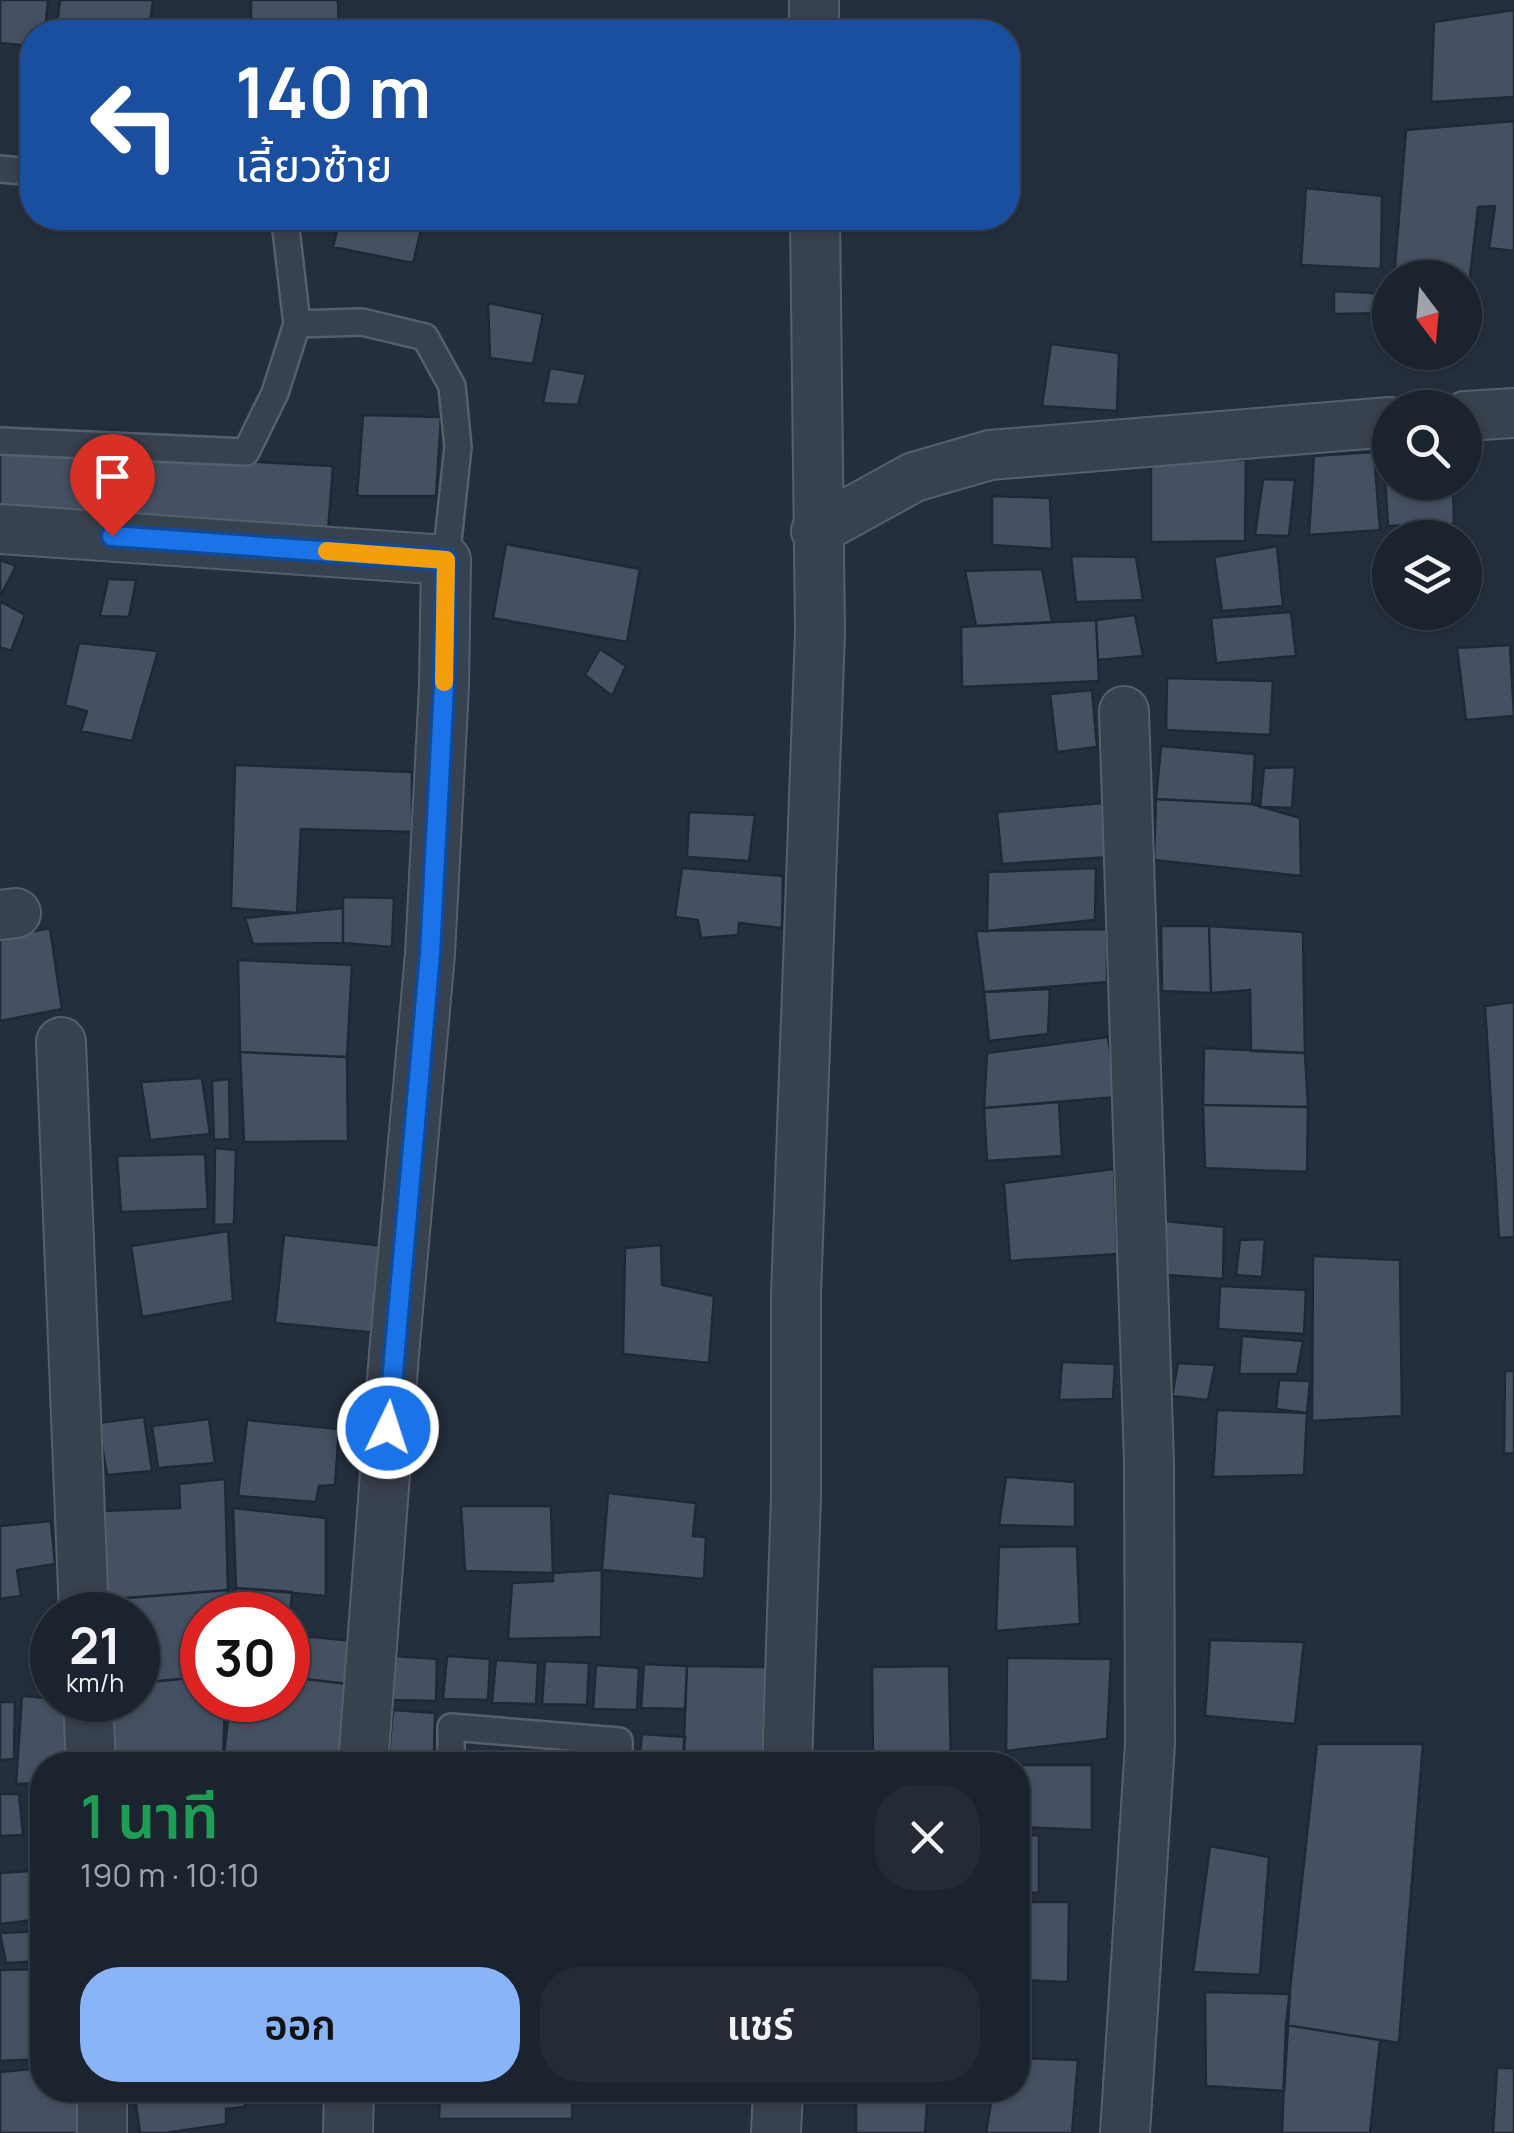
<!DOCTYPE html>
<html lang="th">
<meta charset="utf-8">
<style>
body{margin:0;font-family:Manrope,"Noto Sans Thai",sans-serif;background:#242b36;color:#f1f3f6;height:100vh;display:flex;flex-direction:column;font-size:38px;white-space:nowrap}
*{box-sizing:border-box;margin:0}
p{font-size:32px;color:#a0a4aa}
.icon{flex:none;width:55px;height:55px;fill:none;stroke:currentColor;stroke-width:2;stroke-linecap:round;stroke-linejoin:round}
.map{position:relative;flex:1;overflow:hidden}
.sheet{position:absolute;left:30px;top:1752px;width:1000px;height:350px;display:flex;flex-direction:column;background:#1b232e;border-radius:40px;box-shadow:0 2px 8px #0004,0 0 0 2px #39404a}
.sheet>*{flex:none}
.top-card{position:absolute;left:20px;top:20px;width:1000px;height:210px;border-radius:40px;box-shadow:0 2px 8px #0004,0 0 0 2px #39404a;background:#1a4fa0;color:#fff;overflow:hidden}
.needle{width:65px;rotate:164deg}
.fabs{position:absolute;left:1372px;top:260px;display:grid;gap:20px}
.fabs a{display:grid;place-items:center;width:110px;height:110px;border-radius:50%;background:#1b232e;box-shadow:0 2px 8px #0004,0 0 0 2px #39404a;font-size:50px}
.speed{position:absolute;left:30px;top:1592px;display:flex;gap:20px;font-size:50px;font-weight:700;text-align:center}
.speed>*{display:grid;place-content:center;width:130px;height:130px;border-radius:50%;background:#1b232e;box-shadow:0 2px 8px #0004,0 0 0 2px #39404a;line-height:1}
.speed small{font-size:25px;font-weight:400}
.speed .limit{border:15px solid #d22;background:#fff;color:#111}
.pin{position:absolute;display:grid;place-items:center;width:85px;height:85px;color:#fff;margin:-102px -42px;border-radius:50% 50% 50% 0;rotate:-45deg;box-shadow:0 0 10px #0007}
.pin .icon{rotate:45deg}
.me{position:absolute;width:110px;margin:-55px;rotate:4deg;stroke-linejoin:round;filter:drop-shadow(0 0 8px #0008)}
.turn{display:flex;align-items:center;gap:35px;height:210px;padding:0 50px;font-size:45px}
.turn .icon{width:130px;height:130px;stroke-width:2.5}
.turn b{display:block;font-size:70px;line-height:85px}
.round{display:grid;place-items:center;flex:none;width:105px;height:105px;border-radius:40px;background:#242b36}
.summary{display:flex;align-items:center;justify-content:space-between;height:170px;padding:0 50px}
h1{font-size:60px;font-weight:600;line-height:75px;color:#1e9e55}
.action{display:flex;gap:20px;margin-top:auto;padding:20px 50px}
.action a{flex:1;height:115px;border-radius:40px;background:#8ab4f8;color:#111;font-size:40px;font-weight:600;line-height:115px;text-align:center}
.action a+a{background:#242b36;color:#f1f3f6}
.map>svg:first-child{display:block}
</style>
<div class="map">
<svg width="1514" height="2133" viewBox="0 0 1514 2133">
<rect width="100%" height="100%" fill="#242f3e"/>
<path fill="#455162" stroke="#1f2835" stroke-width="2.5" d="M0 0H48L45 32H32V46L0 43Z
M60 0H153L149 32H56Z
M251 0H338L339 32H251Z
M1514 10V97L1431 102 1434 22Z
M1514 121V251L1489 248 1495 206 1478 207 1467 304 1465 278H1394L1406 130Z
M1306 188 1382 196 1381 269 1301 265Z
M340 218H424L413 263 333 247Z
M1334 291 1390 294V313L1334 314Z
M488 303 543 314 533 364 490 358Z
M1051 344 1119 353 1117 411 1042 406Z
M550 368 586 374 578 405 543 403Z
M363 415 441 417 436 496H357Z
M0 448 333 466 328 531 0 515Z
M1374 452 1380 530 1309 535 1314 456Z
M1151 459 1246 460 1245 541 1151 542Z
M1384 461H1390V482H1453L1454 524 1388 526Z
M1263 479 1295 480 1289 536 1255 535Z
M992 496 1050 498 1052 549 992 545Z
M506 544 640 569 627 642 493 618Z
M1277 546 1283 606 1222 611 1214 557Z
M1071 556 1136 557 1143 600 1076 602Z
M0 560 16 566 0 597Z
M1042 569 1052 622 976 626 965 571Z
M108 579 136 580 129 617 100 616Z
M0 601 25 615 11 651 0 647Z
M1291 612 1296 656 1216 663 1211 618Z
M1135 615 1143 656 1098 660 1096 620Z
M1096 620 1099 681 962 687 961 627Z
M79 643 158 651 132 741 81 731 87 711 65 705Z
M1510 645 1514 716 1466 720 1457 648Z
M600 649 626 666 612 696 585 675Z
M1167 678 1273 681 1270 735 1166 730Z
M1092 690 1097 747 1057 752 1050 694Z
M1161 746 1255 754 1252 804 1156 799Z
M235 765 412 772V832L301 829 297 913 231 908Z
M1295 767 1292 808 1260 807 1264 768Z
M1156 799 1252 804 1300 818 1301 876 1154 860Z
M1103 803 1110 857 1002 864 997 812Z
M689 812 755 815 749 861 687 857Z
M682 868 783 876 782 928 739 923 738 935 701 938 698 920 675 917Z
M1096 868 1095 920 987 931 988 872Z
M343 897 394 898 392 947 343 943Z
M343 908V943L253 944 245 918Z
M1161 926H1209L1211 993 1162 991Z
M1209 926 1303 932 1305 1053 1251 1051 1250 990 1211 993Z
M50 928 62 1009 0 1021V938Z
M1107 929V982L984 992 976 931Z
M238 960 352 965 347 1057 240 1052Z
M1050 989 1048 1034 989 1041 984 992Z
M1514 1002V1237L1499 1238 1485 1006Z
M1108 1037 1117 1097 984 1108 987 1053Z
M1204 1048 1305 1053 1308 1107 1203 1105Z
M240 1052 347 1057 348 1141 244 1142Z
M202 1078 210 1134 150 1140 141 1082Z
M229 1079 230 1139 214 1140 212 1081Z
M1059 1102 1062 1156 987 1161 984 1108Z
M1203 1105 1308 1107 1307 1172 1205 1168Z
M215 1148 236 1150 234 1224 214 1225Z
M205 1154 208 1209 121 1212 117 1156Z
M1114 1169 1117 1254 1010 1261 1004 1183Z
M1165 1221 1224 1227 1223 1279 1167 1275Z
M228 1231 233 1301 142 1317 131 1246Z
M284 1235 385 1246 377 1333 275 1323Z
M1265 1239 1262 1277 1236 1275 1240 1240Z
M661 1245 662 1285 714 1296 709 1363 623 1354 625 1248Z
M1313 1256 1400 1260 1402 1416 1312 1421Z
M1220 1286 1306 1290 1304 1334 1218 1329Z
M1242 1336 1303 1341 1297 1374H1239Z
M1062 1362 1115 1364 1113 1399 1059 1400Z
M1178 1363 1215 1365 1208 1400 1172 1396Z
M1505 1371H1514V1453L1504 1454Z
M1279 1380 1310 1381 1307 1413 1276 1409Z
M1217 1410 1307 1413 1304 1475 1213 1477Z
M144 1417 152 1471 107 1475 98 1423Z
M209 1419 215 1463 158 1468 152 1426Z
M247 1420 339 1429 335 1485 319 1486 316 1502 238 1496Z
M1006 1477 1075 1482V1527L999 1525Z
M225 1479 228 1590 102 1600 101 1511 180 1508 179 1484Z
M608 1493 696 1503 693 1536 706 1537 704 1579 602 1570Z
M461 1506H551L553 1573 465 1571Z
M233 1508 326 1518V1596L236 1588Z
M51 1521 55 1564 17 1570 21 1596 0 1599V1526Z
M1077 1546 1080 1624 996 1631 999 1547Z
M602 1570 601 1637 508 1639 512 1583 553 1581V1573Z
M236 1588 292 1592 288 1649V1615H233Z
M228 1590V1615H202V1677L138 1683V1615H128L127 1598Z
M289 1635 356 1641 348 1684 288 1677Z
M1210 1640 1304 1642 1295 1724 1205 1716Z
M395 1656 437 1659 436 1701 391 1700Z
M447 1656 490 1659 488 1700 443 1699Z
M1007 1658 1111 1659 1107 1739 1006 1751Z
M496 1660 538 1663 536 1704 492 1703Z
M545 1661 589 1663 587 1705 542 1704Z
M644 1664 687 1666 685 1709 641 1708Z
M596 1665 639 1668 637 1710 593 1709Z
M687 1666 766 1667 762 1765H683Z
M949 1666 951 1765H873L872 1667Z
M202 1677V1700H225L223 1765H115L111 1700H138V1683Z
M288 1677 348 1684 346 1765H223L230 1700H288Z
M22 1696 72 1700V1765H42V1783L16 1784Z
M0 1702H15L14 1759 0 1760Z
M393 1710 435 1713 434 1756 389 1754Z
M642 1734 685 1737 683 1765H639Z
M1317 1744H1423L1399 2043 1286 2025Z
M1018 1765H1092V1830L1018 1827Z
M31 1791 42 1792V1845H33Z
M0 1794H19L23 1835 0 1836Z
M1039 1835V1893L1018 1892V1836Z
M1210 1846 1269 1857 1260 1975 1193 1972Z
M42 1870V1919L0 1924V1873Z
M1018 1902H1069L1068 1982 1018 1980Z
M42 1931V1961L6 1963 0 1933Z
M42 1969V2059L0 2061V1970Z
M1205 1992 1290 1994 1284 2091 1206 2086Z
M1286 2025 1380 2040 1370 2133H1282Z
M1018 2058 1078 2060 1072 2133H986L993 2090H1018Z
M42 2068V2090H79L87 2133H0V2072Z
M1497 2068H1514V2133H1493Z
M134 2090H242L245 2107 226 2109V2124L165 2133H140Z
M440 2090H573L572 2119H439Z
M856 2090H928L925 2133H856Z"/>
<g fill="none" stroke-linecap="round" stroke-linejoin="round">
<defs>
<path id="service" d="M0 169 32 172
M297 324 362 322 425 337 452 386 458 447 446 560
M0 441 246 452 275 393 297 324 285 221 282 218
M451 1765V1727L619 1741V1765"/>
<path id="minor" d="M814 0V32
M1465 416 1514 413
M0 529 446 560 444 686 430 954 394 1354 363 1765
M816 531 914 477 990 455 1390 422
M1124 711 1149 1461 1150 1744 1125 2133
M0 915 16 913
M61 1042 84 1615
M88 1700 91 1765
M787 1765 796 1496V1294L820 632 815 218
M102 2090V2133
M348 2133 349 2090
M776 2133 778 2090"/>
</defs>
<use href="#service" stroke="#565f6c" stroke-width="30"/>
<use href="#minor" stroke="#565f6c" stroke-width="52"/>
<use href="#service" stroke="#38414e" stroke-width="25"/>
<use href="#minor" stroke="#38414e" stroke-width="48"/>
</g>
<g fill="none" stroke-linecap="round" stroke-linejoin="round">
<defs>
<path id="route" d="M112 536 446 560 444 686 430 954 388 1428"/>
</defs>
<use href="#route" stroke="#114b97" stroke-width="25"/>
<use href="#route" stroke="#1a73e8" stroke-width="18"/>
<path stroke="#f59e0b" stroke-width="18" d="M327 551 446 560 444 682"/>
</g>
</svg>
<div class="fabs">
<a><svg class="needle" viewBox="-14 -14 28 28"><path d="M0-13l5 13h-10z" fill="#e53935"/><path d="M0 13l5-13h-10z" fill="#a0a4aa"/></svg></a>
<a><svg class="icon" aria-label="search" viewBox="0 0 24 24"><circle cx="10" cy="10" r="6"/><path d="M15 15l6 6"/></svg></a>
<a><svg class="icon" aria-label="layers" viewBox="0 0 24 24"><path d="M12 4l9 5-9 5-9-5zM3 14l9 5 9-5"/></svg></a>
</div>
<div class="speed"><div>21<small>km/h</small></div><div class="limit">30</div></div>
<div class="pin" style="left:112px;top:536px;background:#d93025"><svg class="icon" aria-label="arrive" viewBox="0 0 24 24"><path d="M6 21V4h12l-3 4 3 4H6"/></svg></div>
<svg class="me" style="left:388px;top:1428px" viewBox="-20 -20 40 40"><circle r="17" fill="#1a73e8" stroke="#fff" stroke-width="3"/><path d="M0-11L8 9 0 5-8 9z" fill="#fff"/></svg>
<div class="top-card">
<div class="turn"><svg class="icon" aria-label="left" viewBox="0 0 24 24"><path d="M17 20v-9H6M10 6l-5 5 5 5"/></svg><div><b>140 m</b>เลี้ยวซ้าย</div></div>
</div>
<section class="sheet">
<div class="summary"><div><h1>1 นาที</h1><p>190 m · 10:10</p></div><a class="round"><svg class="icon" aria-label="close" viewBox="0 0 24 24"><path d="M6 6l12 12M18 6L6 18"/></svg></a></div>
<div class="action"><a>ออก</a><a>แชร์</a></div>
</section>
</div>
